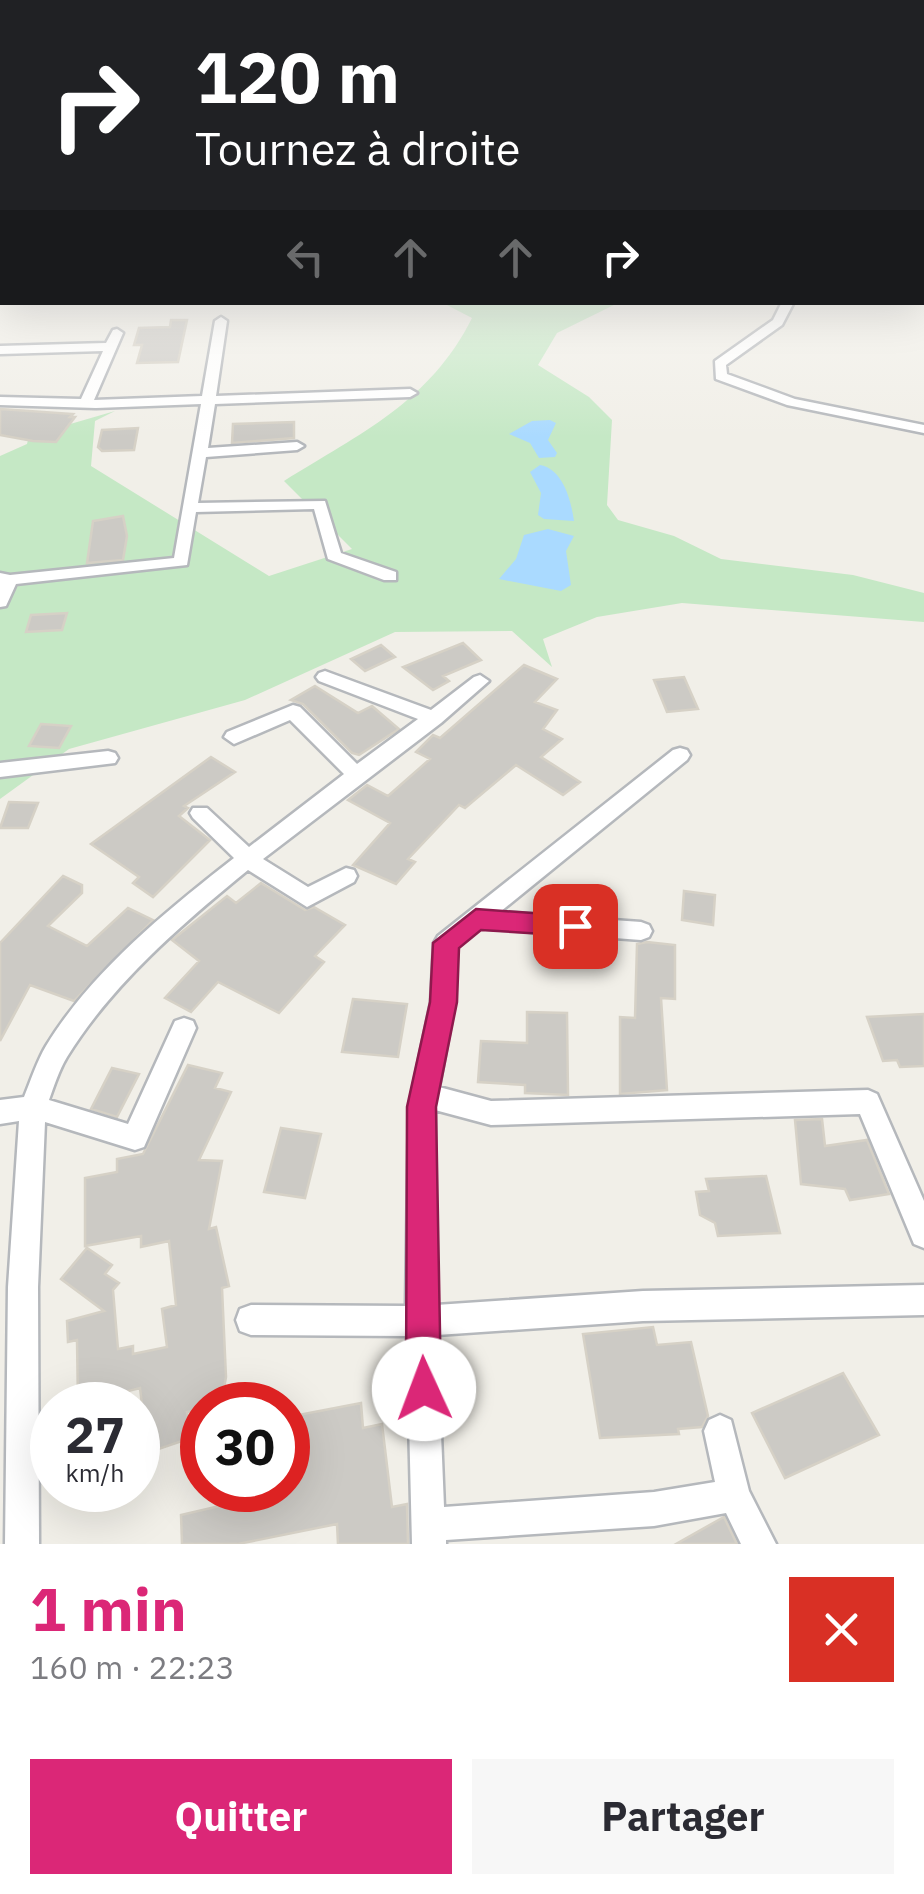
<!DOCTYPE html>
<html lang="fr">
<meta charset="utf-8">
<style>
body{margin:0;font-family:"IBM Plex Sans",sans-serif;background:#f7f7f7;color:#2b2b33;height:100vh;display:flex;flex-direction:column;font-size:38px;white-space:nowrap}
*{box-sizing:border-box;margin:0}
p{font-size:32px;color:#7c7c81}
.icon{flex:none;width:55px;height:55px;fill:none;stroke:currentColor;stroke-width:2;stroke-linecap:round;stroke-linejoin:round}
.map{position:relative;height:1544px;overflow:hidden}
.drawer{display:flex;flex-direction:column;background:#fff;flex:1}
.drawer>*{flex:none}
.top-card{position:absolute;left:0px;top:0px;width:925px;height:305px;box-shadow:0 10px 40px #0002;background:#202124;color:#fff;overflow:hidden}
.speed{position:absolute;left:30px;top:1382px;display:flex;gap:20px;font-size:50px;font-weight:700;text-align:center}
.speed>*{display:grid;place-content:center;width:130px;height:130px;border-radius:50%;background:#fff;box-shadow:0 10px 40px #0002;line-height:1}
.speed small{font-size:25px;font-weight:400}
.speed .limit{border:15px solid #d22;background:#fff;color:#111}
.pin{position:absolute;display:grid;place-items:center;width:85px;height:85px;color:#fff;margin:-42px;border-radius:20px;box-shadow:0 5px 15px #0006}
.me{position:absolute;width:110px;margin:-55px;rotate:358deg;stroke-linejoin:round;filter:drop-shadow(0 0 8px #0008)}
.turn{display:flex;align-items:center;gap:35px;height:210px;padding:0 30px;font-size:45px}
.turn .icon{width:130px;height:130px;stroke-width:2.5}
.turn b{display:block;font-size:70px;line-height:85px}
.lanes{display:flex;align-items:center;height:95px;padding:0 30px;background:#0003;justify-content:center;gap:50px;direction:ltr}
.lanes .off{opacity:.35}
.round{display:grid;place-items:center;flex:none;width:105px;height:105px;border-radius:0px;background:#f7f7f7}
.headline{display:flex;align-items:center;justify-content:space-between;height:170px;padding:0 30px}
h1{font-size:60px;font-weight:800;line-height:75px;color:#db2777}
.cta{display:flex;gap:20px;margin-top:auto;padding:20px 30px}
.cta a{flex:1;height:115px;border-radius:0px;background:#db2777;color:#fff;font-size:40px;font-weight:800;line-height:115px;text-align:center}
.cta a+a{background:#f7f7f7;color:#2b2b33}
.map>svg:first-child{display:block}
</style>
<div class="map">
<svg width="924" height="1544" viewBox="0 0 924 1544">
<rect width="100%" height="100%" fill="#f1efe8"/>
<path fill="#c5e8c5" d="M443 303H618L557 333 538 365 589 397 612 420 607 505 618 520 674 536 721 559 853 575 924 593V622L682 603 597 617 543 639 552 667 512 631 395 632 245 700 69 749 0 799V456L27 444 29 436 115 411 95 421 91 466 269 576 352 549 284 481C361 433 430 402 472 318Z"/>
<path fill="#aadaff" d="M550 420 556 423 548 440 557 453 555 457 539 458 530 443 509 434 532 421Z
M540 465C563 469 571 500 574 521L544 519 538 515 541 493 530 472Z
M548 529 574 536 566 551 571 585 561 591 499 579 516 559 524 535Z"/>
<path fill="#cccac5" stroke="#d6d1c6" stroke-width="2.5" d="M171 320H187L178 362 137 363 142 345H134L139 328 170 327Z
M0 409 73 414 70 417H75L56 442 33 441 0 435Z
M294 422V438L232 443 233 424Z
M138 428 134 450 102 451 98 447 102 430Z
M123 516 127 536 123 560 87 563 93 521Z
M67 613 62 630 26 632 31 615Z
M463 643 481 660 443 676 449 681 433 690 403 667Z
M381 645 395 657 365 671 351 659Z
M524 665 557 679 535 702 557 710 543 729 562 739 541 757 580 782 563 795 516 765 465 808 459 805 408 859 415 862 396 884 353 865 390 823 348 800 367 785 388 796 430 759 416 752 433 735 440 738Z
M684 677 698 709 667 712 654 680Z
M315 686 358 713 372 706 399 729 359 755 352 753 303 704 291 700Z
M41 724 71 726 59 748 29 746Z
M211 757 235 772 184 806 188 808 179 816 210 840 153 897 133 883 139 877 91 844Z
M9 802 38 803 28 828H0Z
M63 876 82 885V893L48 926 87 946 128 908 153 920 74 1001 30 985 0 1041V943Z
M261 883 305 910 314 907 345 925 315 956 324 962 279 1013 218 982 191 1012 165 998 199 961 172 940 227 896 236 903Z
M684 891 715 895 713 925 682 920Z
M647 942 675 945V999L661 998 667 1090 620 1094V1017L635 1018 637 944Z
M353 999 407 1004 398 1057 342 1052Z
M527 1012 567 1013 568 1095 525 1093V1085L478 1082 481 1041 527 1043Z
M924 1014V1066L900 1067 897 1060 883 1061 867 1017Z
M188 1065 222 1073 215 1088 231 1092 199 1160 222 1161 209 1229 216 1227 229 1286 222 1288 226 1377 221 1405 187 1412 191 1438 138 1456V1424L144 1422 140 1388 78 1404 77 1340 68 1342 67 1321 104 1311 61 1279 87 1248 112 1265 105 1274 119 1283 113 1290 118 1349 133 1346V1354L167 1347 162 1309 176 1305 169 1241 141 1247V1236L85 1246V1178L117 1172V1159L143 1154Z
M112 1068 139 1074 117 1117 91 1109Z
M822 1119 825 1146 867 1140 889 1194 850 1200 845 1189 801 1184 795 1120Z
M281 1128 321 1134 305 1198 264 1192Z
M766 1176 780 1233 718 1236 715 1223 700 1215 696 1192 709 1191 706 1179Z
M653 1327 657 1345 691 1342 708 1416 702 1427 678 1429 679 1434 600 1438 583 1334Z
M843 1373 879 1435 785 1478 752 1413Z
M361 1403 363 1428 382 1424 392 1507 407 1504 408 1544H338L337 1524 238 1544H182L181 1515 288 1490V1417Z
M724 1517 737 1544H676L722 1518Z"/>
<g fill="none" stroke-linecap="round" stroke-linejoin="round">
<defs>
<path id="minor" d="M922 262H924V268H922Z
M0 263H2V269H0Z
M782 302H794L782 325 726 365 727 374 795 399 924 425V433L787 405 716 379 715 361 773 320Z
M221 317 227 321 216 396 410 389 417 393 410 397 215 404 208 448 297 442 304 446 297 450 206 457 198 503 325 501 341 553 396 572V580H384L328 559 314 509 196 512 187 565 16 584 6 606 0 607V573L10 575 174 558 201 404 96 408 0 405V397L81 399 103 351 0 354V346L106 343 113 330 117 329 123 333 94 400 202 396 215 321Z
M325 671 431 710 474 677 480 675 489 681 441 723 263 859 308 887 346 868 354 870 357 876 354 882 307 907 248 870C182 924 112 984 67 1057 59 1070 54 1086 49 1100L128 1124 175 1021 184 1018 193 1021 196 1028 144 1147 135 1150 45 1122 38 1287 39 1544H5L8 1287 19 1121 0 1124V1100L24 1097C31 1080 37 1061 46 1046 91 972 166 911 234 858L193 818 190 813 193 808H207L249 847 344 774 290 720 234 744 224 737 227 732 293 705 300 707 357 764 418 719 319 681 316 677 319 673Z
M680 748 687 750 690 755 687 760 500 912 641 922 649 925 652 931 649 937 641 940 480 928 457 947 455 1002 439 1087 491 1101 868 1090 877 1094 924 1201V1248L914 1244 860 1114 491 1125 435 1110 436 1305 643 1291 924 1285V1315L643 1321 437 1335 444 1507 654 1492 715 1482 704 1431 709 1420 720 1415 731 1420 749 1491 776 1544H741L726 1513 654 1526 446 1540V1544H412L407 1336 251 1335 240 1331 236 1320 240 1309 251 1305 406 1306 409 1107 431 1002 434 943 438 936 673 750Z
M108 751 115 753 118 758 115 763 0 777V763Z"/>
</defs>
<use href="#minor" stroke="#b5b8bc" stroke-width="5"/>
<use href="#minor" fill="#fff" fill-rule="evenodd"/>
</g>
<linearGradient id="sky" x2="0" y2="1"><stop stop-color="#8fc3f1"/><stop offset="0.51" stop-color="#f9f8f5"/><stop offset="1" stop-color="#f9f8f5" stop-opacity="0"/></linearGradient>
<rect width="924" height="437" fill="url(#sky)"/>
<path fill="#db2777" stroke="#8e194d" stroke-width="2.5" d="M476 909 575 916 588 926 575 936 481 930 459 948 457 1002 436 1107 441 1389 436 1401 424 1407 411 1401 406 1389 407 1107 430 1002 433 943Z"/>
</svg>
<div class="speed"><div>27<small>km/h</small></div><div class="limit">30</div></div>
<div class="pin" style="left:575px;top:926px;background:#d93025"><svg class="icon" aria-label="arrive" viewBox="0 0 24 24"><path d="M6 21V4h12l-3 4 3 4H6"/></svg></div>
<svg class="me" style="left:424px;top:1389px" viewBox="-20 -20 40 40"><circle r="19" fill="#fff"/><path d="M0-13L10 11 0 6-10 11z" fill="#db2777"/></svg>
<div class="top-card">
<div class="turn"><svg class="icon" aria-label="right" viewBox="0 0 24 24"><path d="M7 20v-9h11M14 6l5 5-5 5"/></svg><div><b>120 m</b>Tournez à droite</div></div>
<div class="lanes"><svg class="icon off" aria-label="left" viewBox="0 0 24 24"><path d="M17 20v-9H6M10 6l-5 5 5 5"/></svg><svg class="icon off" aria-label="ahead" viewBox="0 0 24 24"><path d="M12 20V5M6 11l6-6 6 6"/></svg><svg class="icon off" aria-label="ahead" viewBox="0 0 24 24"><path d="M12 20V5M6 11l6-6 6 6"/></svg><svg class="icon" aria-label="right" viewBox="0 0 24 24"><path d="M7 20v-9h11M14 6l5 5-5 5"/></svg></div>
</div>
</div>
<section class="drawer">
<div class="headline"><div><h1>1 min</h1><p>160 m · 22:23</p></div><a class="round" style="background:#d93025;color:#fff"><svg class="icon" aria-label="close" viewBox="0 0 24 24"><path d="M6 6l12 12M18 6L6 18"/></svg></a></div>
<div class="cta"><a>Quitter</a><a>Partager</a></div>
</section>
